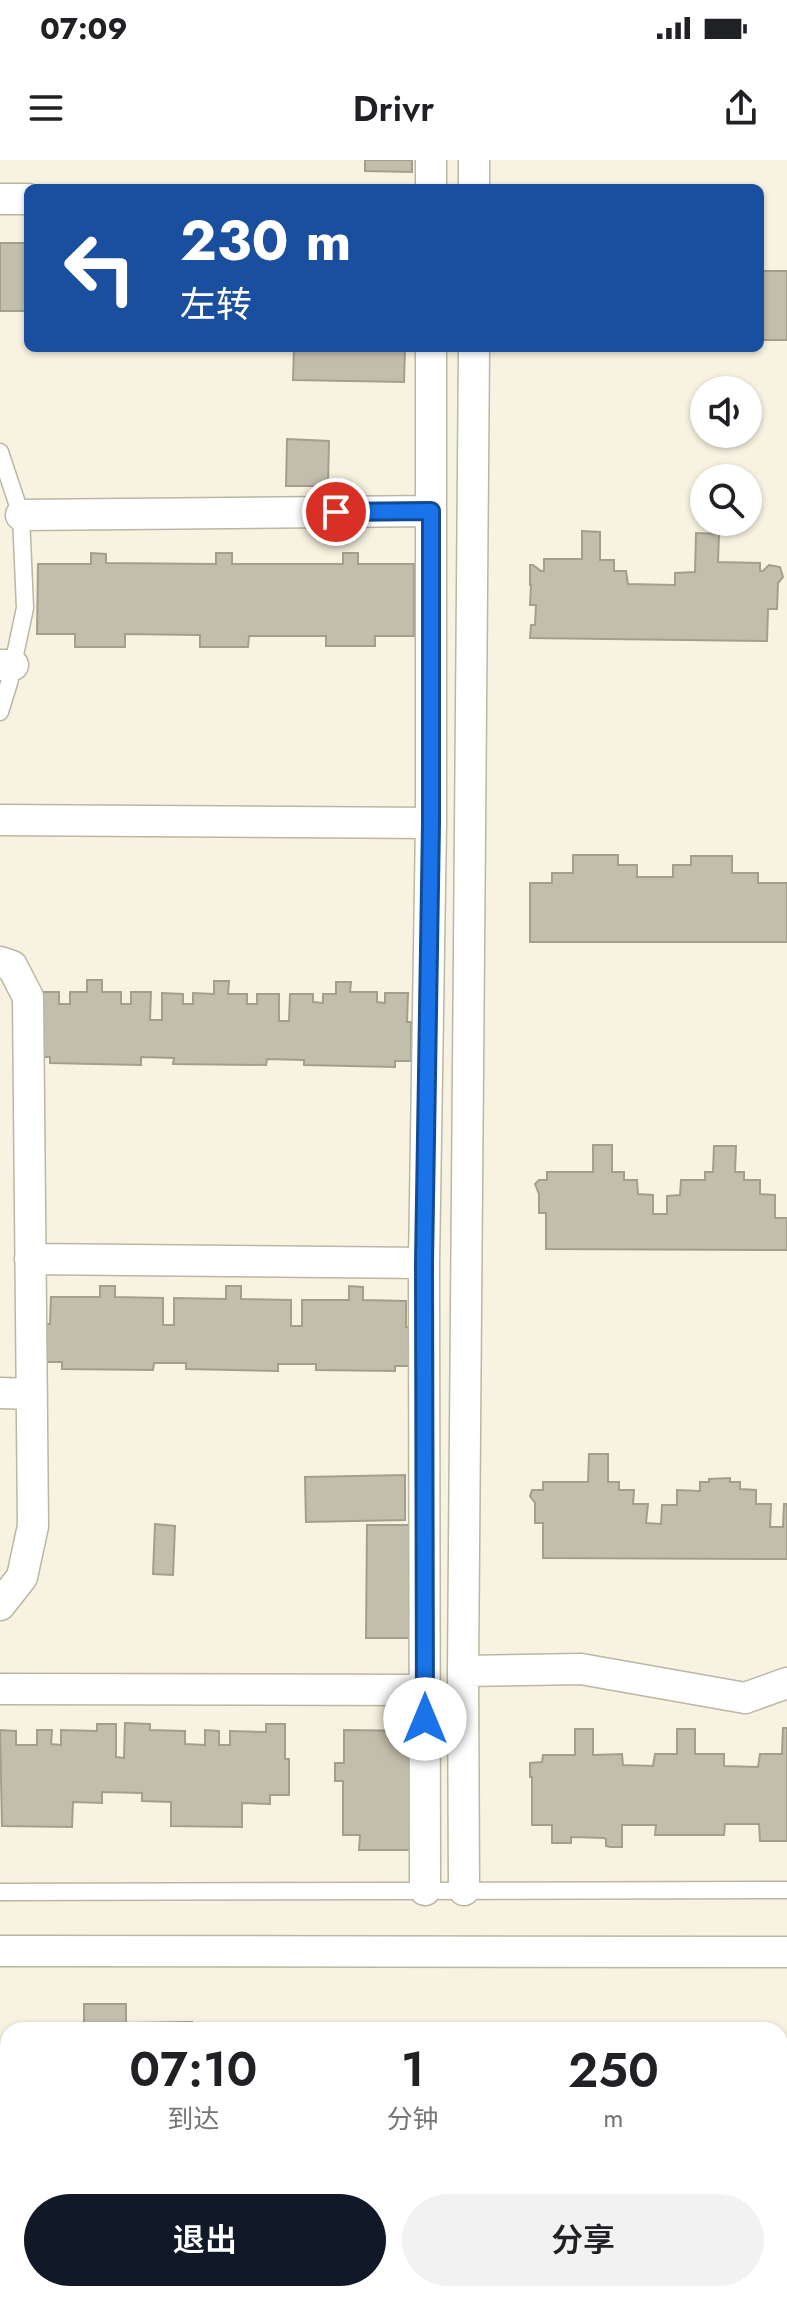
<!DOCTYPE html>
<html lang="zh">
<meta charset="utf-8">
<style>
body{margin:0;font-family:Jost,"Noto Sans SC",sans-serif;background:#f2f2f2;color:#202124;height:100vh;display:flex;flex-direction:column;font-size:30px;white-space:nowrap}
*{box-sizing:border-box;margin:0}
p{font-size:26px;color:#757577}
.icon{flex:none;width:44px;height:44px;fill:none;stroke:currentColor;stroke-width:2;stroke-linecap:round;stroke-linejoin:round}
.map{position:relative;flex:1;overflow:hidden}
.panel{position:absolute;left:0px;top:1862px;width:788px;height:280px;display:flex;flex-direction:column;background:#fff;border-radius:24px 24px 0 0;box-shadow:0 2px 6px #0004}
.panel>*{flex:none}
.guide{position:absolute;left:24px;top:24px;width:740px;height:168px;border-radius:12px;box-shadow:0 2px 6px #0004;background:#1a4fa0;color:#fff;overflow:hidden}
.fabs{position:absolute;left:690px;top:216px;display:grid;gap:16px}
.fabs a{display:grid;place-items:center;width:72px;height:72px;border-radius:50%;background:#fff;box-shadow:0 2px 6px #0004;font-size:40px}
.pin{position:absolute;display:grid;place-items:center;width:68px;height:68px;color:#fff;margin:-34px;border:4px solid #fff;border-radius:50%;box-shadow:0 2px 8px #0007}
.me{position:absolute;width:88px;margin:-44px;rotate:0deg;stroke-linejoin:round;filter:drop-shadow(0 0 6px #0008)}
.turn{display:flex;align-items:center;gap:28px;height:168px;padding:0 24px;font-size:36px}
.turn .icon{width:104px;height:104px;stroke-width:2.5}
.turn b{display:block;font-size:56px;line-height:68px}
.eta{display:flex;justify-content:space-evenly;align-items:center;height:136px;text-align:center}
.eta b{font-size:48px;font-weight:600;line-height:56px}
.primary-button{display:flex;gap:16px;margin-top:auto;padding:16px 24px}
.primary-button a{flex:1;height:92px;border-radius:48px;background:#111827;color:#fff;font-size:32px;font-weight:600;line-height:92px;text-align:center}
.primary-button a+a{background:#f2f2f2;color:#202124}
.status{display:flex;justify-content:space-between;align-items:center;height:56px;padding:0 40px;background:#fff;direction:ltr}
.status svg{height:22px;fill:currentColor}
header{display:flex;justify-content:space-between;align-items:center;height:104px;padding:0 24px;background:#fff;font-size:36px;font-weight:600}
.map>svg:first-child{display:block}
</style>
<div class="status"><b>07:09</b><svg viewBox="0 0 49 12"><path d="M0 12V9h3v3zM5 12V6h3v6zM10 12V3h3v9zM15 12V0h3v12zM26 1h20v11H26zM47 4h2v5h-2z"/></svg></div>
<header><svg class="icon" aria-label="menu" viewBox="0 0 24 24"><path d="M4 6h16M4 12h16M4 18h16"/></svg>Drivr<svg class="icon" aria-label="share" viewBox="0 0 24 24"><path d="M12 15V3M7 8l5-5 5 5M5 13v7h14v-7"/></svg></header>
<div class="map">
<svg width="787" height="2142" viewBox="0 0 787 2142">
<rect width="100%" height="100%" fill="#f7f3e0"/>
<path fill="#c1beac" stroke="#a29f8d" stroke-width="2" d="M365 0H412V12L365 11Z
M0 83H28V151H0Z
M760 111H787V180H760Z
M294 188H405L404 222 293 220Z
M287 279 329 281 328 326H286Z
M582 371 600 372V400H614V411H626L628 424 675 425V413L695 412 696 373 719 374 718 402 760 403V411H763L769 405 780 407 783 417 778 423 777 449H768L767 481 530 478 531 465H535L536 445H530L531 425H530V405H533L541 411H544V399H582Z
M91 393 106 394V403L216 404V393H232V404H343V393H358V404H414V476H375V486H326V476H249L248 487H200V475L125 474V487H75V474H37L38 404H91Z
M573 695H618V705H637V717H673V705H691V696H732V713H758V723H787V782H530V723H552V713H573Z
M87 820H102V832H121V844H131V832H151L150 860H162V833L183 834V844H193V833L214 834V821H229L228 834H247V844H257V834H279V861H289L290 834H313V842L323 843V834H336V822H351L350 832H377V842L385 843V833H408L407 862H411V901H395V907L304 905V900L267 899 266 905 173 904 174 898 141 897V905L50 903V897H32L40 832H59V844H70V832H87Z
M593 985H612V1012H624V1020H637L638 1034 653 1035V1054H667V1036L680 1035 681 1020H705V1012H713L714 986H736L735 1012H744V1020H760V1034L775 1035V1058H787V1090L546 1089V1053H539V1034L535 1024 539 1020H547V1012H593Z
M100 1126H115V1137L163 1138V1165H174V1138L226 1139V1126H241V1139L291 1140V1166H302V1140H349V1126L363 1127V1140L406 1141V1167H411V1206H395V1211L316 1210V1204H278V1211L186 1209V1203H154L153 1210 62 1209V1202H45V1164H50L51 1137H100Z
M589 1294H608V1322H619V1330H634L633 1344H648L646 1363 661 1364 662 1345H677V1330L700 1331V1322H709V1319L730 1318V1322H740V1329L756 1330V1344H771L770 1367H783L784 1344H787V1399L543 1398V1363H535V1343L530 1336 532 1330H543V1322H588Z
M405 1315V1360L306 1362 305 1317Z
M155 1364 175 1366 173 1415 153 1414Z
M367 1365H417V1478H366Z
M125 1563 150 1564V1570L185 1571V1584L205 1585V1570L219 1571V1585H230V1571L266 1572V1564H285V1599H289V1635H270V1644L242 1643V1667L171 1666V1642L142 1641V1633L102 1632V1643L73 1642 72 1667 2 1666 0 1570 16 1571V1585H37V1570H52L51 1584 61 1585V1570L97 1571V1564H116V1597L124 1598Z
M783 1568H787V1681H760L759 1664H725L724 1675H655L656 1665H622V1687H610L606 1686V1679L604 1678 571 1677V1683H552V1665H532V1617H530V1603L542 1602 543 1595H575V1569H593V1595L622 1594 623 1605 653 1606 655 1594H677V1569H695V1594H724V1606L758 1607 760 1594H782Z
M344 1570 415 1571V1690H359L360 1675H343V1621H335V1603H344Z
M84 1844H126V1863L192 1862V1870H17V1867L84 1866Z"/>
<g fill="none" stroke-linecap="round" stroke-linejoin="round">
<defs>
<path id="lane" d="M0 292 21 355 25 448 9 523 0 552
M0 1732 787 1730"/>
<path id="street" d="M431 0V28
M474 28V0
M0 39H28
M21 355 431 351
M0 505H13
M0 660 431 663V188
M0 802 12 806 28 837 33 1366 22 1417 0 1445
M30 1099 424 1103 431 663
M424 1103 425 1730
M0 1233 32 1234
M463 1511 581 1509 745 1538 787 1523
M0 1529 425 1530
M464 1730 463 1511 474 188
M0 1791 787 1792
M0 2022 8 2031
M780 2079H787
M0 2101 8 2099"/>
</defs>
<use href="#lane" stroke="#bab7a5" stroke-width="19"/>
<use href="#street" stroke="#bab7a5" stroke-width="33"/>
<use href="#lane" stroke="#fff" stroke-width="16"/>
<use href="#street" stroke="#fff" stroke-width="30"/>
</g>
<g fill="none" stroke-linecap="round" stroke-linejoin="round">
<defs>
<path id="route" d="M336 352 431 351V663L424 1103 425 1559"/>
</defs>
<use href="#route" stroke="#114b97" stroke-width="20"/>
<use href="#route" stroke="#1a73e8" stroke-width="14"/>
</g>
</svg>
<div class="fabs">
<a><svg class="icon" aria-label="sound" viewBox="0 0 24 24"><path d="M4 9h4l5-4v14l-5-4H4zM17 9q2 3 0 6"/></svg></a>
<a><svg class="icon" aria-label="search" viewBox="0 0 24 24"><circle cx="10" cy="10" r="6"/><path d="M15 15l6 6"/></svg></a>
</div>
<div class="pin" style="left:336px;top:352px;background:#d93025"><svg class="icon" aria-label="arrive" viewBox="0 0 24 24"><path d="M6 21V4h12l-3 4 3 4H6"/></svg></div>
<svg class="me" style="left:425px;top:1559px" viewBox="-20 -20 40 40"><circle r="19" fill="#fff"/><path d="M0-13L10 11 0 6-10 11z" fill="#1a73e8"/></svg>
<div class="guide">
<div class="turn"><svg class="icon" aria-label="left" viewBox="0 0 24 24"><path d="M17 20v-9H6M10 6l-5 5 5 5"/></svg><div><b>230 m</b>左转</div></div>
</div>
<section class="panel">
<div class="eta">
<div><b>07:10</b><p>到达</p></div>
<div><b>1</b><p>分钟</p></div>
<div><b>250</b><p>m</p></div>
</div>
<div class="primary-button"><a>退出</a><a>分享</a></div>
</section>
</div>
